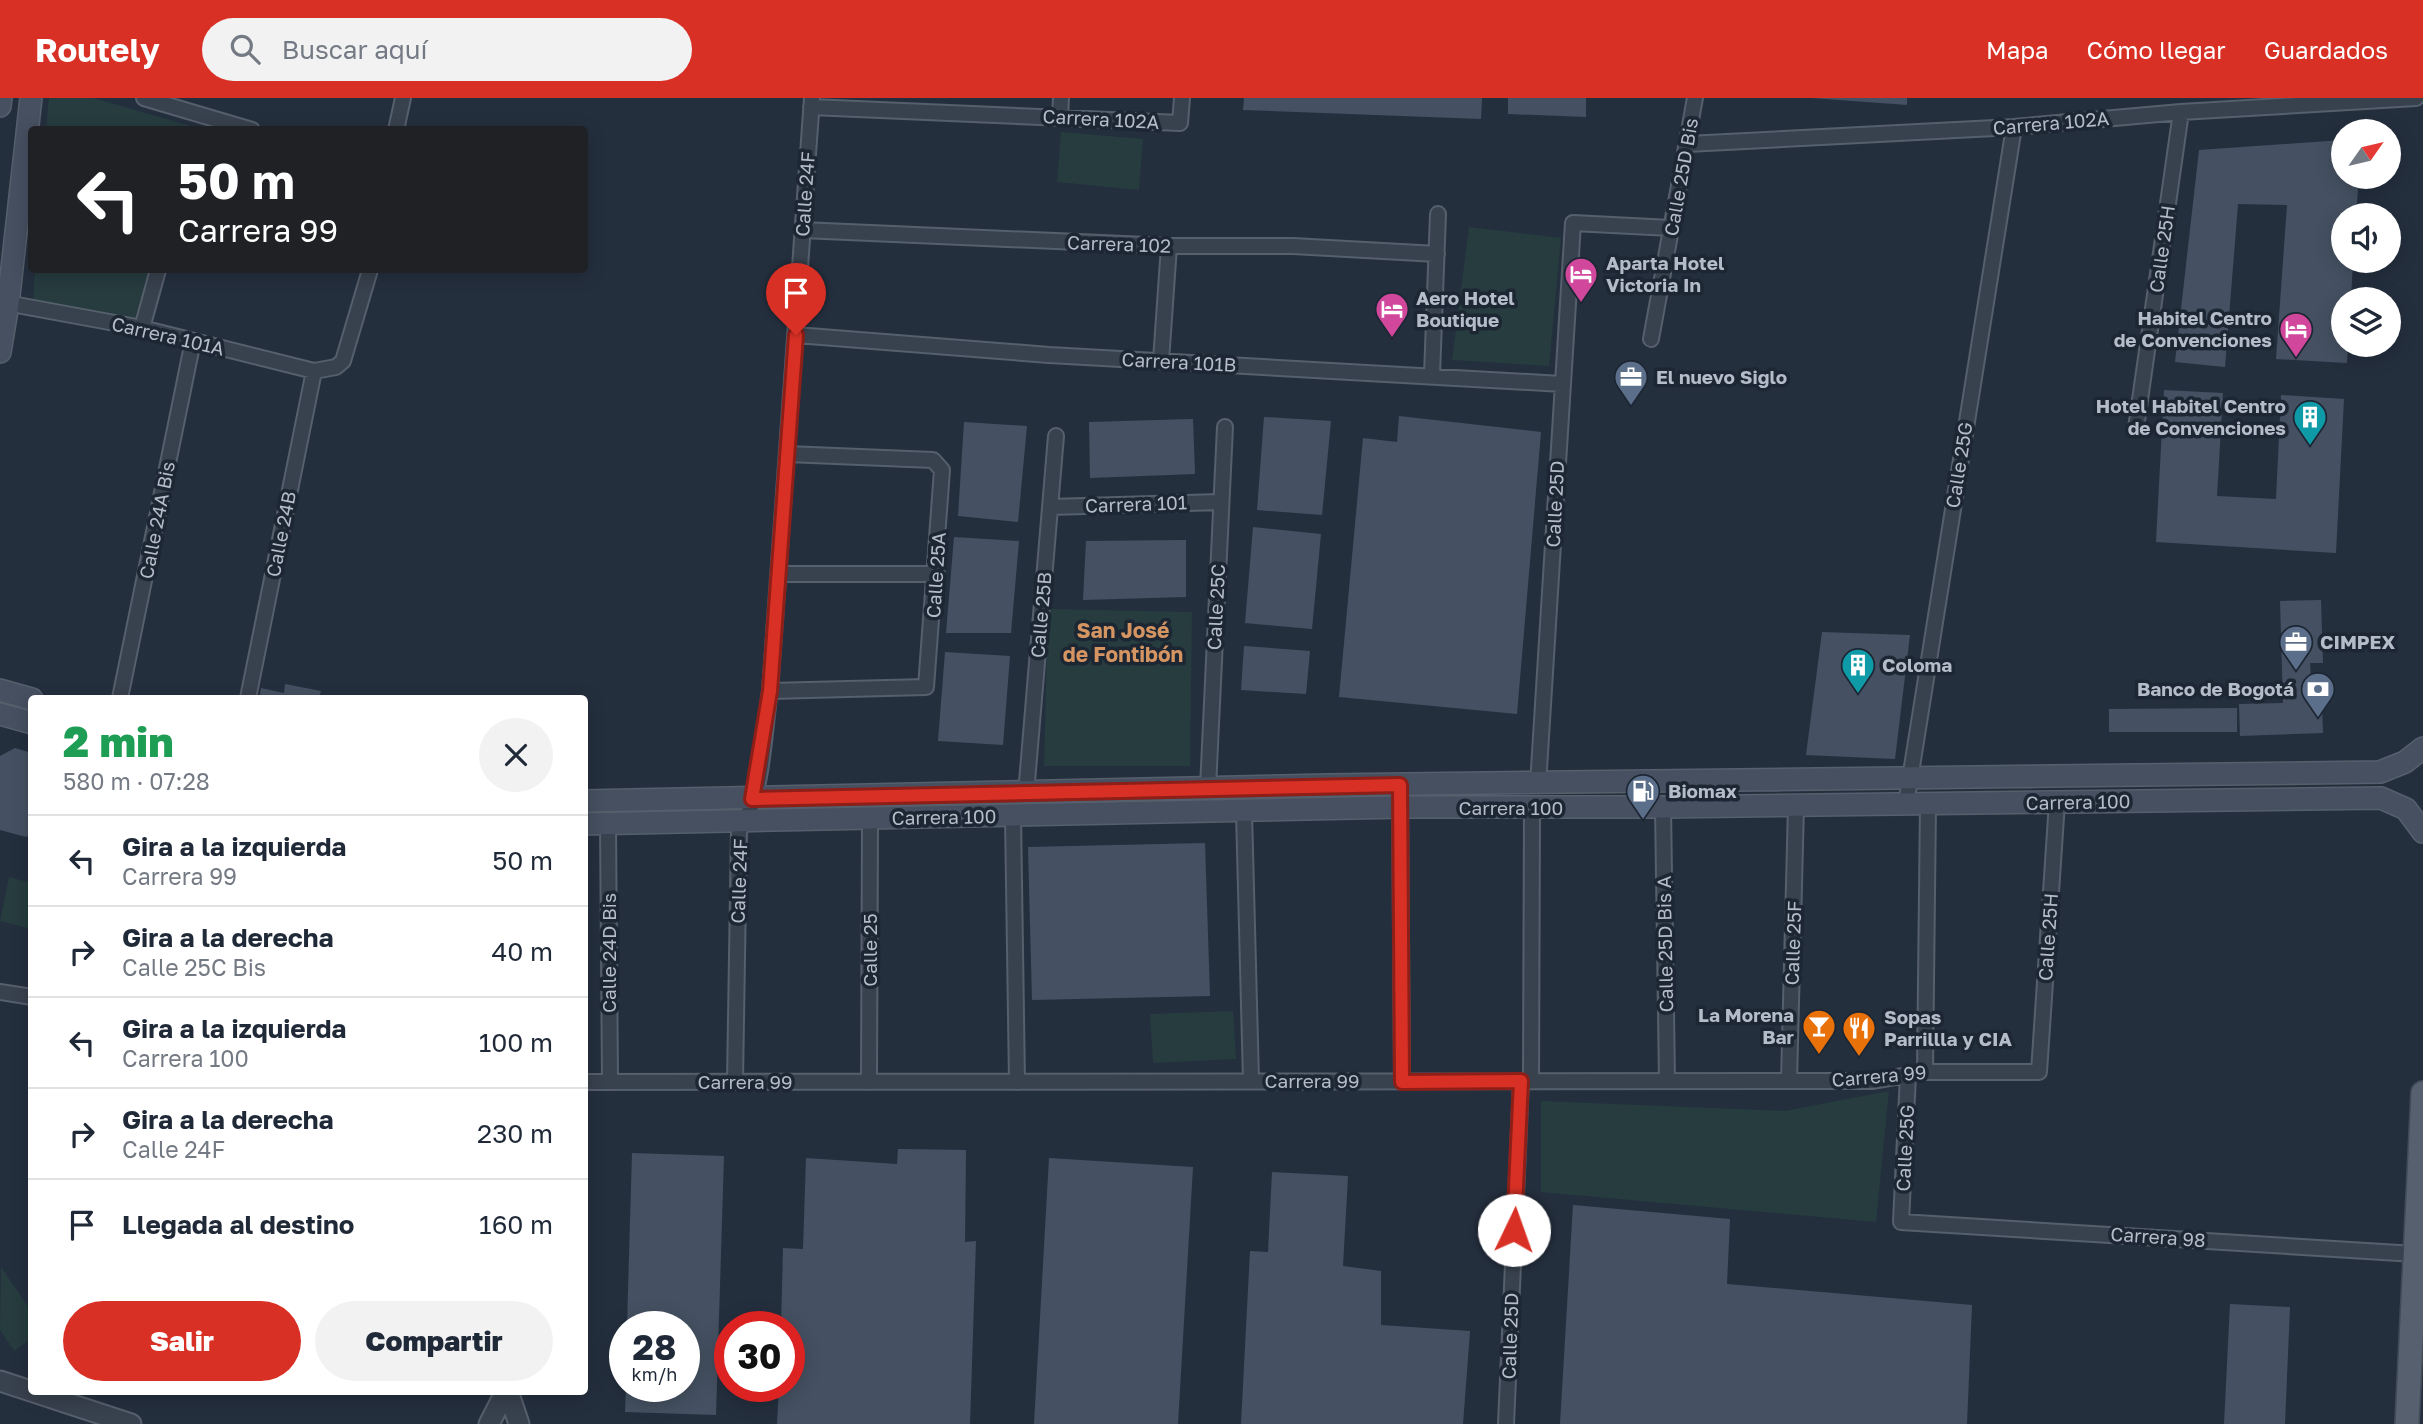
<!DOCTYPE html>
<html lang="es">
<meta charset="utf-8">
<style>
body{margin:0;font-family:"Golos Text",sans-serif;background:#f2f2f3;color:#1f2937;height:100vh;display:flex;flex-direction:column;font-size:26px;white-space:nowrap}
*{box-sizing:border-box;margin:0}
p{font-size:23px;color:#747a83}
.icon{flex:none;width:38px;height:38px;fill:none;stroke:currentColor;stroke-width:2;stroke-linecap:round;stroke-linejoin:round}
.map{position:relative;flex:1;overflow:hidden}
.drawer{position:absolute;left:28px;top:597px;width:560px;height:700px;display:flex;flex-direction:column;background:#fff;border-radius:7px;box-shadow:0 4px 18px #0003}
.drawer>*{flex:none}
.banner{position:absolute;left:28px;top:28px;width:560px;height:147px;border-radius:7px;box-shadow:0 4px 18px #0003;background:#202124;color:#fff;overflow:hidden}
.needle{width:46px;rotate:56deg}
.fabs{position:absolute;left:2331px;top:21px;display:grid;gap:14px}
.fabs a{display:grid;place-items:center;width:70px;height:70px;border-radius:50%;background:#fff;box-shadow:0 4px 18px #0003;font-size:35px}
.speed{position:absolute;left:609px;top:1213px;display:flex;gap:14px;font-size:35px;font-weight:700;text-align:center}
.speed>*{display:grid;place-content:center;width:91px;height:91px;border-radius:50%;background:#fff;box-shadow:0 4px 18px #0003;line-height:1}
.speed small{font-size:18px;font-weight:400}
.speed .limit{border:10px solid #d22;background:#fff;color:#111}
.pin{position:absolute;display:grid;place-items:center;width:60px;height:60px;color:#fff;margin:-72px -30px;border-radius:50% 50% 50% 0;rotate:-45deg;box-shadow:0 0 7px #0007}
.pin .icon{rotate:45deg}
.me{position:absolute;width:77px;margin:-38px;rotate:3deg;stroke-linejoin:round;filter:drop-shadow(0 0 5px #0008)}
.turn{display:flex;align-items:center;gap:24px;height:147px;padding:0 35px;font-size:32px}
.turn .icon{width:91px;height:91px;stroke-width:2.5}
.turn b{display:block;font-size:49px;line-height:60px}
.round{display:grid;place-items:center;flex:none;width:74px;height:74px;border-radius:37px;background:#f2f2f3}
.head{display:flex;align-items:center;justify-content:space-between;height:119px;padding:0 35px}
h1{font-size:42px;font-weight:800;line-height:52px;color:#1e9e55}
.primary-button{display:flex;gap:14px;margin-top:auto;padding:14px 35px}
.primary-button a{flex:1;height:80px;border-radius:42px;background:#d93025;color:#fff;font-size:28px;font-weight:800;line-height:80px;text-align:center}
.primary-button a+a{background:#f2f2f3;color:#1f2937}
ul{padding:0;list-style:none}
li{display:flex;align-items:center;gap:21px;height:91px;padding:0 35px;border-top:2px solid #e0e1e3}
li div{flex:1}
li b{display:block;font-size:26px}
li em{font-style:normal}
header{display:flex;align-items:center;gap:42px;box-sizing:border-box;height:98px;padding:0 35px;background:#d93025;color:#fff}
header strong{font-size:33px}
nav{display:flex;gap:38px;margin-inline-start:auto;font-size:24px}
.search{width:490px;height:63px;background:#f2f2f3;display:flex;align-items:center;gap:18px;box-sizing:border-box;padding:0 24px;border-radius:38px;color:#747a83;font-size:26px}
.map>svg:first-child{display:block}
</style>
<header>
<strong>Routely</strong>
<div class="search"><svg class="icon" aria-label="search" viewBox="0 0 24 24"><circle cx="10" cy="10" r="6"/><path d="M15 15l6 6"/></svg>Buscar aquí</div>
<nav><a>Mapa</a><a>Cómo llegar</a><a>Guardados</a></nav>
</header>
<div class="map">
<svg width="2423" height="1326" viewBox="0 0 2423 1326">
<rect width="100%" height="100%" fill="#242f3e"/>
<path fill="#263c3f" d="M49 0H93L191 28 190 32 46 31Z
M1061 34 1143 41 1139 92 1057 84Z
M1469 129 1561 140 1549 268 1452 262Z
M35 172H149L135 220 33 206Z
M1048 511 1192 514 1190 668H1044Z
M9 779 31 785V831L0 823Z
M1233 913 1236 961 1153 965 1150 916Z
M1889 993 1876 1124 1541 1094V1003L1785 1013Z
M1 1169 31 1213V1241L14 1253 0 1232Z"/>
<path fill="#455162" d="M1244 0H1482L1481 21 1243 12Z
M1508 0H1586V19L1508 16Z
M1812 0H1907V7Z
M2343 42V79H2359L2356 117H2343V163H2353L2351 201H2343V247H2348L2347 265 2276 261 2287 107 2238 106 2225 269 2175 264 2199 52Z
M2164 292 2223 295 2217 398 2276 401 2281 297 2344 301 2336 455 2156 444Z
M1399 318 1541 334 1517 616 1339 599 1363 340 1397 344Z
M1264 319 1331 323 1322 417 1257 412Z
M1193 321 1195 376 1090 380 1089 324Z
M964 324 1027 328 1018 424 958 418Z
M1253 429 1321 436 1312 531 1245 525Z
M954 439 1019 443 1011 535H946Z
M1186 442V499L1083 502 1086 443Z
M2321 502 2323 565H2310L2311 583H2321L2323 635 2240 638 2239 606 2283 605 2280 503Z
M1822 534 1910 537 1895 661 1806 657Z
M1244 548 1310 553 1306 596 1241 592Z
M945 554 1010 558 1003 647 938 643Z
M285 586 321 593 319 600H259L261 590 284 595Z
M2237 610V634H2109V611Z
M15 650 32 655V736L26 739 0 732V658Z
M1205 745 1210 898 1032 902 1028 749Z
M898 1051 966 1052 965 1144 976 1143 970 1326H777L779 1288H789V1228H781L783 1150 803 1151 806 1060 897 1066Z
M632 1055 724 1058 716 1317 625 1314 626 1288H684V1228H627Z
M1049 1060 1193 1069 1178 1326H1034Z
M1272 1074 1348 1078 1343 1168 1381 1173V1227L1470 1233 1463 1326H1241L1250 1153 1268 1154Z
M1573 1107 1730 1121 1727 1186 1972 1207 1967 1326H1560Z
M2230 1206 2290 1209 2285 1326H2224Z"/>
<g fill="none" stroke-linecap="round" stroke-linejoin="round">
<defs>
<path id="minor" d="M144 0 252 32
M811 9 1180 25 1182 0
M1060 19 1061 0
M396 32 403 0
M1687 46 2014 29 2181 14 2416 0
M802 132 1169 148H1293L1437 156
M1 204 142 230 314 273 336 269 343 263 370 172
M142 230 158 172
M796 237 1049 257 1562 286
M1651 241 1695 0
M1161 263 1169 148
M1432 277 1438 116
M2136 330 2181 14
M1050 409 1221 404
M781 476H937
M770 593 926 589 942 372 933 362 787 356
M120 600 193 243
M248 600 314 273
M1400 687 1402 983
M1538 687 1573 125 1671 130
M1208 690 1225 329
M1026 696 1056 338
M1906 706 2014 29
M1663 709 1667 983
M1244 714 1251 983
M1013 718 1017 984
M608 726 610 984
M0 894 32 899
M1925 974 1928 706
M1908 977 1901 1124 2415 1156
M1531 983 1532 710
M1789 983 1796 708
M584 984 1873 983 1925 974H2039L2057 704
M735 984 739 733C764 696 763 637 770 593L812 0
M869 984 870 720
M1506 1326 1521 983"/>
<path id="tertiary" d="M0 1283 131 1326
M508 1293 519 1326
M489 1326 506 1293"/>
<path id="secondary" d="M0 8 1 0
M0 254 8 206 31 0
M0 592 32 601
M0 616 32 625
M584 703 1328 687 2380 674 2405 664 2423 650
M584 726 1401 709H1663L2381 700 2406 711 2423 734"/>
<path id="primary" d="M2407 1326 2423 995"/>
</defs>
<use href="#minor" stroke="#565f6c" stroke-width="18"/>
<use href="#tertiary" stroke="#565f6c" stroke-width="23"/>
<use href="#secondary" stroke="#565f6c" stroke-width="24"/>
<use href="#primary" stroke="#414a57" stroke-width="26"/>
<use href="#minor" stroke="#38414e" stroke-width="14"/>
<use href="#tertiary" stroke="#38414e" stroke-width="19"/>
<use href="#secondary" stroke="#465061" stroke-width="21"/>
<use href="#primary" stroke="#56606e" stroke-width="23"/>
</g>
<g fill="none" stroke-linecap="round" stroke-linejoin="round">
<defs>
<path id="route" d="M796 237 770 593 752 701 1400 687 1402 984 1521 983 1514 1132"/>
</defs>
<use href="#route" stroke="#8d1f18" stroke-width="18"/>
<use href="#route" stroke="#d93025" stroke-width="12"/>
</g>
<defs>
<symbol id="hotel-pin" viewBox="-11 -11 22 30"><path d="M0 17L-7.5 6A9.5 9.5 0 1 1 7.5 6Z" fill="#d1479c" stroke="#1d2633"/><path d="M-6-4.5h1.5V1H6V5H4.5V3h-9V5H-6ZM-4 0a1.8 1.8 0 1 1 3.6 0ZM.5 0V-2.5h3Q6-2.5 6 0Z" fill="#fff"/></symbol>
<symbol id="office-pin" viewBox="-11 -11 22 30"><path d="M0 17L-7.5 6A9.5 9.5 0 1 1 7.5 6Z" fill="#5c6f8a" stroke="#1d2633"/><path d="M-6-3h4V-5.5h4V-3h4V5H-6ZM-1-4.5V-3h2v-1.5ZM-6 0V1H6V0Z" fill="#fff"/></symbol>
<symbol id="building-pin" viewBox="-11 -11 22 30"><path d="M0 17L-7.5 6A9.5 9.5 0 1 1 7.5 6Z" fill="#0f9aa8" stroke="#1d2633"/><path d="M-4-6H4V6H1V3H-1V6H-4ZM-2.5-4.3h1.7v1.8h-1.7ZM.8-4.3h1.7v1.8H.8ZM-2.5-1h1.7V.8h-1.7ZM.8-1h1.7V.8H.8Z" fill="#fff"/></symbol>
<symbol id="bank-pin" viewBox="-11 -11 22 30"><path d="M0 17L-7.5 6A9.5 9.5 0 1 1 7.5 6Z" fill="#5c6f8a" stroke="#1d2633"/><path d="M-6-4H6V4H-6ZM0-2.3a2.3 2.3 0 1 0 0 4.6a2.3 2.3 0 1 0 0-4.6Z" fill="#fff"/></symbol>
<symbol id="fuel-pin" viewBox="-11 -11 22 30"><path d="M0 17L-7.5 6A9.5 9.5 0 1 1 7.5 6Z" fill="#5c6f8a" stroke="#1d2633"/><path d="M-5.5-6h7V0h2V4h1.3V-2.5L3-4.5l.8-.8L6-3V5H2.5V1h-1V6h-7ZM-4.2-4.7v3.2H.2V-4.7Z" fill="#fff"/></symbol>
<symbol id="bar-pin" viewBox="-11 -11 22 30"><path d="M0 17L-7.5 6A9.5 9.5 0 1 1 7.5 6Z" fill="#e8710a" stroke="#1d2633"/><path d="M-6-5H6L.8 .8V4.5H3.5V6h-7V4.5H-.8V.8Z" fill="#fff"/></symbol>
<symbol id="restaurant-pin" viewBox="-11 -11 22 30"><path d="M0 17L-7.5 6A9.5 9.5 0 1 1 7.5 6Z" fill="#e8710a" stroke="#1d2633"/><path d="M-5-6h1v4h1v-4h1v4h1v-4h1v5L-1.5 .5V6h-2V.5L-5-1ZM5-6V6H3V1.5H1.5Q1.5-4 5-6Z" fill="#fff"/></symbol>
</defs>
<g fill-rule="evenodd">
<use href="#hotel-pin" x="1562" y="157" width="38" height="52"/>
<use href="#hotel-pin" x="1373" y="192" width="38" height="52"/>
<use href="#hotel-pin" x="2277" y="212" width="38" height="52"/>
<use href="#office-pin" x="1612" y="260" width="38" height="52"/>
<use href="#building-pin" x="2291" y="300" width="38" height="52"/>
<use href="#office-pin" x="2277" y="525" width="38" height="52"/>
<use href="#building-pin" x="1839" y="548" width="38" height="52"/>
<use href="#bank-pin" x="2299" y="572" width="38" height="52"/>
<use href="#fuel-pin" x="1624" y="674" width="38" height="52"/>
<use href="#bar-pin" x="1800" y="909" width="38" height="52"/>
<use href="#restaurant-pin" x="1840" y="911" width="38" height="52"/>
</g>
<g text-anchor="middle" stroke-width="7" stroke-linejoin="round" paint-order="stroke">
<g font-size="19" fill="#b4bcc9" stroke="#1d2633">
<text transform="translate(1101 21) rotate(3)" y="7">Carrera 102A</text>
<text transform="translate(2051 25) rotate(-5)" y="7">Carrera 102A</text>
<text transform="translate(1681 79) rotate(-80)" y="7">Calle 25D Bis</text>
<text transform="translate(805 96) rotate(-86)" y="7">Calle 24F</text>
<text transform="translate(1119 146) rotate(2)" y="7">Carrera 102</text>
<text transform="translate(2162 151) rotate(-82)" y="7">Calle 25H</text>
<text transform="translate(168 238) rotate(13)" y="7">Carrera 101A</text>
<text transform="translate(1179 264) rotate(3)" y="7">Carrera 101B</text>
<text transform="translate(1959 367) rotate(-81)" y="7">Calle 25G</text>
<text transform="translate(1136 406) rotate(-2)" y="7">Carrera 101</text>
<text transform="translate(1555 406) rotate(-87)" y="7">Calle 25D</text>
<text transform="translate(157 422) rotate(-79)" y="7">Calle 24A Bis</text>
<text transform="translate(281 436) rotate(-79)" y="7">Calle 24B</text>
<text transform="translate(936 477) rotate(-86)" y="7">Calle 25A</text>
<text transform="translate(1216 509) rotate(-87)" y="7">Calle 25C</text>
<text transform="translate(1041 517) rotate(-85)" y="7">Calle 25B</text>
<text transform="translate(2078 704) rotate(-1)" y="7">Carrera 100</text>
<text x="1511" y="717">Carrera 100</text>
<text transform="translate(944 719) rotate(-1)" y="7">Carrera 100</text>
<text transform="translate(739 783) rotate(-88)" y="7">Calle 24F</text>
<text transform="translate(2048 839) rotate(-86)" y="7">Calle 25H</text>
<text transform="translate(1793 845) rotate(-88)" y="7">Calle 25F</text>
<text transform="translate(1665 846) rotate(-91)" y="7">Calle 25D Bis A</text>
<text transform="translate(870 852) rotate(-90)" y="7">Calle 25</text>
<text transform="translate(609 855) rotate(-90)" y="7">Calle 24D Bis</text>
<text transform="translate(1879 978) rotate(-5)" y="7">Carrera 99</text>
<text x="1312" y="990">Carrera 99</text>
<text x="745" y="991">Carrera 99</text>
<text transform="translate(1905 1050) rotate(-87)" y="7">Calle 25G</text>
<text transform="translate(2158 1139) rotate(4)" y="7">Carrera 98</text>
<text transform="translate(1510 1238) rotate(-88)" y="7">Calle 25D</text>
</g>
<g font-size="19" font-weight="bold" fill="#b4bcc9" stroke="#1d2633" text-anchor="start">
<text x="1606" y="172">Aparta Hotel<tspan x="1606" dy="22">Victoria In</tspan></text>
<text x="1416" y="207">Aero Hotel<tspan x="1416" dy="22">Boutique</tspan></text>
<text x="2272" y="227" text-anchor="end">Habitel Centro<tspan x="2272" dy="22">de Convenciones</tspan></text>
<text x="1656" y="286">El nuevo Siglo</text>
<text x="2286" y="315" text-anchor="end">Hotel Habitel Centro<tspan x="2286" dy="22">de Convenciones</tspan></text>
<text x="2320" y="551">CIMPEX</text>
<text x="1882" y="574">Coloma</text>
<text x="2294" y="598" text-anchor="end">Banco de Bogotá</text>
<text x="1668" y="700">Biomax</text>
<text x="1794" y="924" text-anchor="end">La Morena<tspan x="1794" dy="22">Bar</tspan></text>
<text x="1884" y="926">Sopas<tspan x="1884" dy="22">Parrillla y CIA</tspan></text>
</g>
<g font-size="21" font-weight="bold" fill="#d59563" stroke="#1d2633">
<text x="1123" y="540">San José<tspan x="1123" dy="24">de Fontibón</tspan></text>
</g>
</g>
</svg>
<div class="fabs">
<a><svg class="needle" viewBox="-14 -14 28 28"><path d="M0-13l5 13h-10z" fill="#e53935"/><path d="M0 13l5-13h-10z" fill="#747a83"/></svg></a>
<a><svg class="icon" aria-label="sound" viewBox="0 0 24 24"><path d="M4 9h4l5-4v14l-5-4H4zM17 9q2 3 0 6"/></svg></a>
<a><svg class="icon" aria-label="layers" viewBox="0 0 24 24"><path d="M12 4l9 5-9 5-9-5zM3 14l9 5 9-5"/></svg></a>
</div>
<div class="speed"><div>28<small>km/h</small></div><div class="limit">30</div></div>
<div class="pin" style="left:796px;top:237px;background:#d93025"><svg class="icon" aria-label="arrive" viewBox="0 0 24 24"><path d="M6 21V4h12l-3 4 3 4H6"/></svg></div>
<svg class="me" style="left:1514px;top:1132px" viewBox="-20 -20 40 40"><circle r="19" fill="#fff"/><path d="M0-13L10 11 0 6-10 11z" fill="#d93025"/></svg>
<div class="banner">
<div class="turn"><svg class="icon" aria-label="left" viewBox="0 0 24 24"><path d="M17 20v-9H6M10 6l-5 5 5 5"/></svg><div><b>50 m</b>Carrera 99</div></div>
</div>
<section class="drawer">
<div class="head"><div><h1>2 min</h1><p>580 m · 07:28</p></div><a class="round"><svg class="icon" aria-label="close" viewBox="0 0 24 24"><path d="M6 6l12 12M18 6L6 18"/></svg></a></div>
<ul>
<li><svg class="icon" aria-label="left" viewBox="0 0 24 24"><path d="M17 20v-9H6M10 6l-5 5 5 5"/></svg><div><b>Gira a la izquierda</b><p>Carrera 99</p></div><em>50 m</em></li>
<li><svg class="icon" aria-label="right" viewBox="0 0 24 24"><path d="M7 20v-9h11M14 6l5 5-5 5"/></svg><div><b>Gira a la derecha</b><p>Calle 25C Bis</p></div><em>40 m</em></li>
<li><svg class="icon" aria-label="left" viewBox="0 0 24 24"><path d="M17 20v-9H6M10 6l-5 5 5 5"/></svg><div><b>Gira a la izquierda</b><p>Carrera 100</p></div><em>100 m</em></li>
<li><svg class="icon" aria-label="right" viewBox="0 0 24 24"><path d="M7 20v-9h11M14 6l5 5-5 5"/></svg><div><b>Gira a la derecha</b><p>Calle 24F</p></div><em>230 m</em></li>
<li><svg class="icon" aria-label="arrive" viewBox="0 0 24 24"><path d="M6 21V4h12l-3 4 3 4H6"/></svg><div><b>Llegada al destino</b></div><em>160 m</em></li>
</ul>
<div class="primary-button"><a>Salir</a><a>Compartir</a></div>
</section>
</div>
